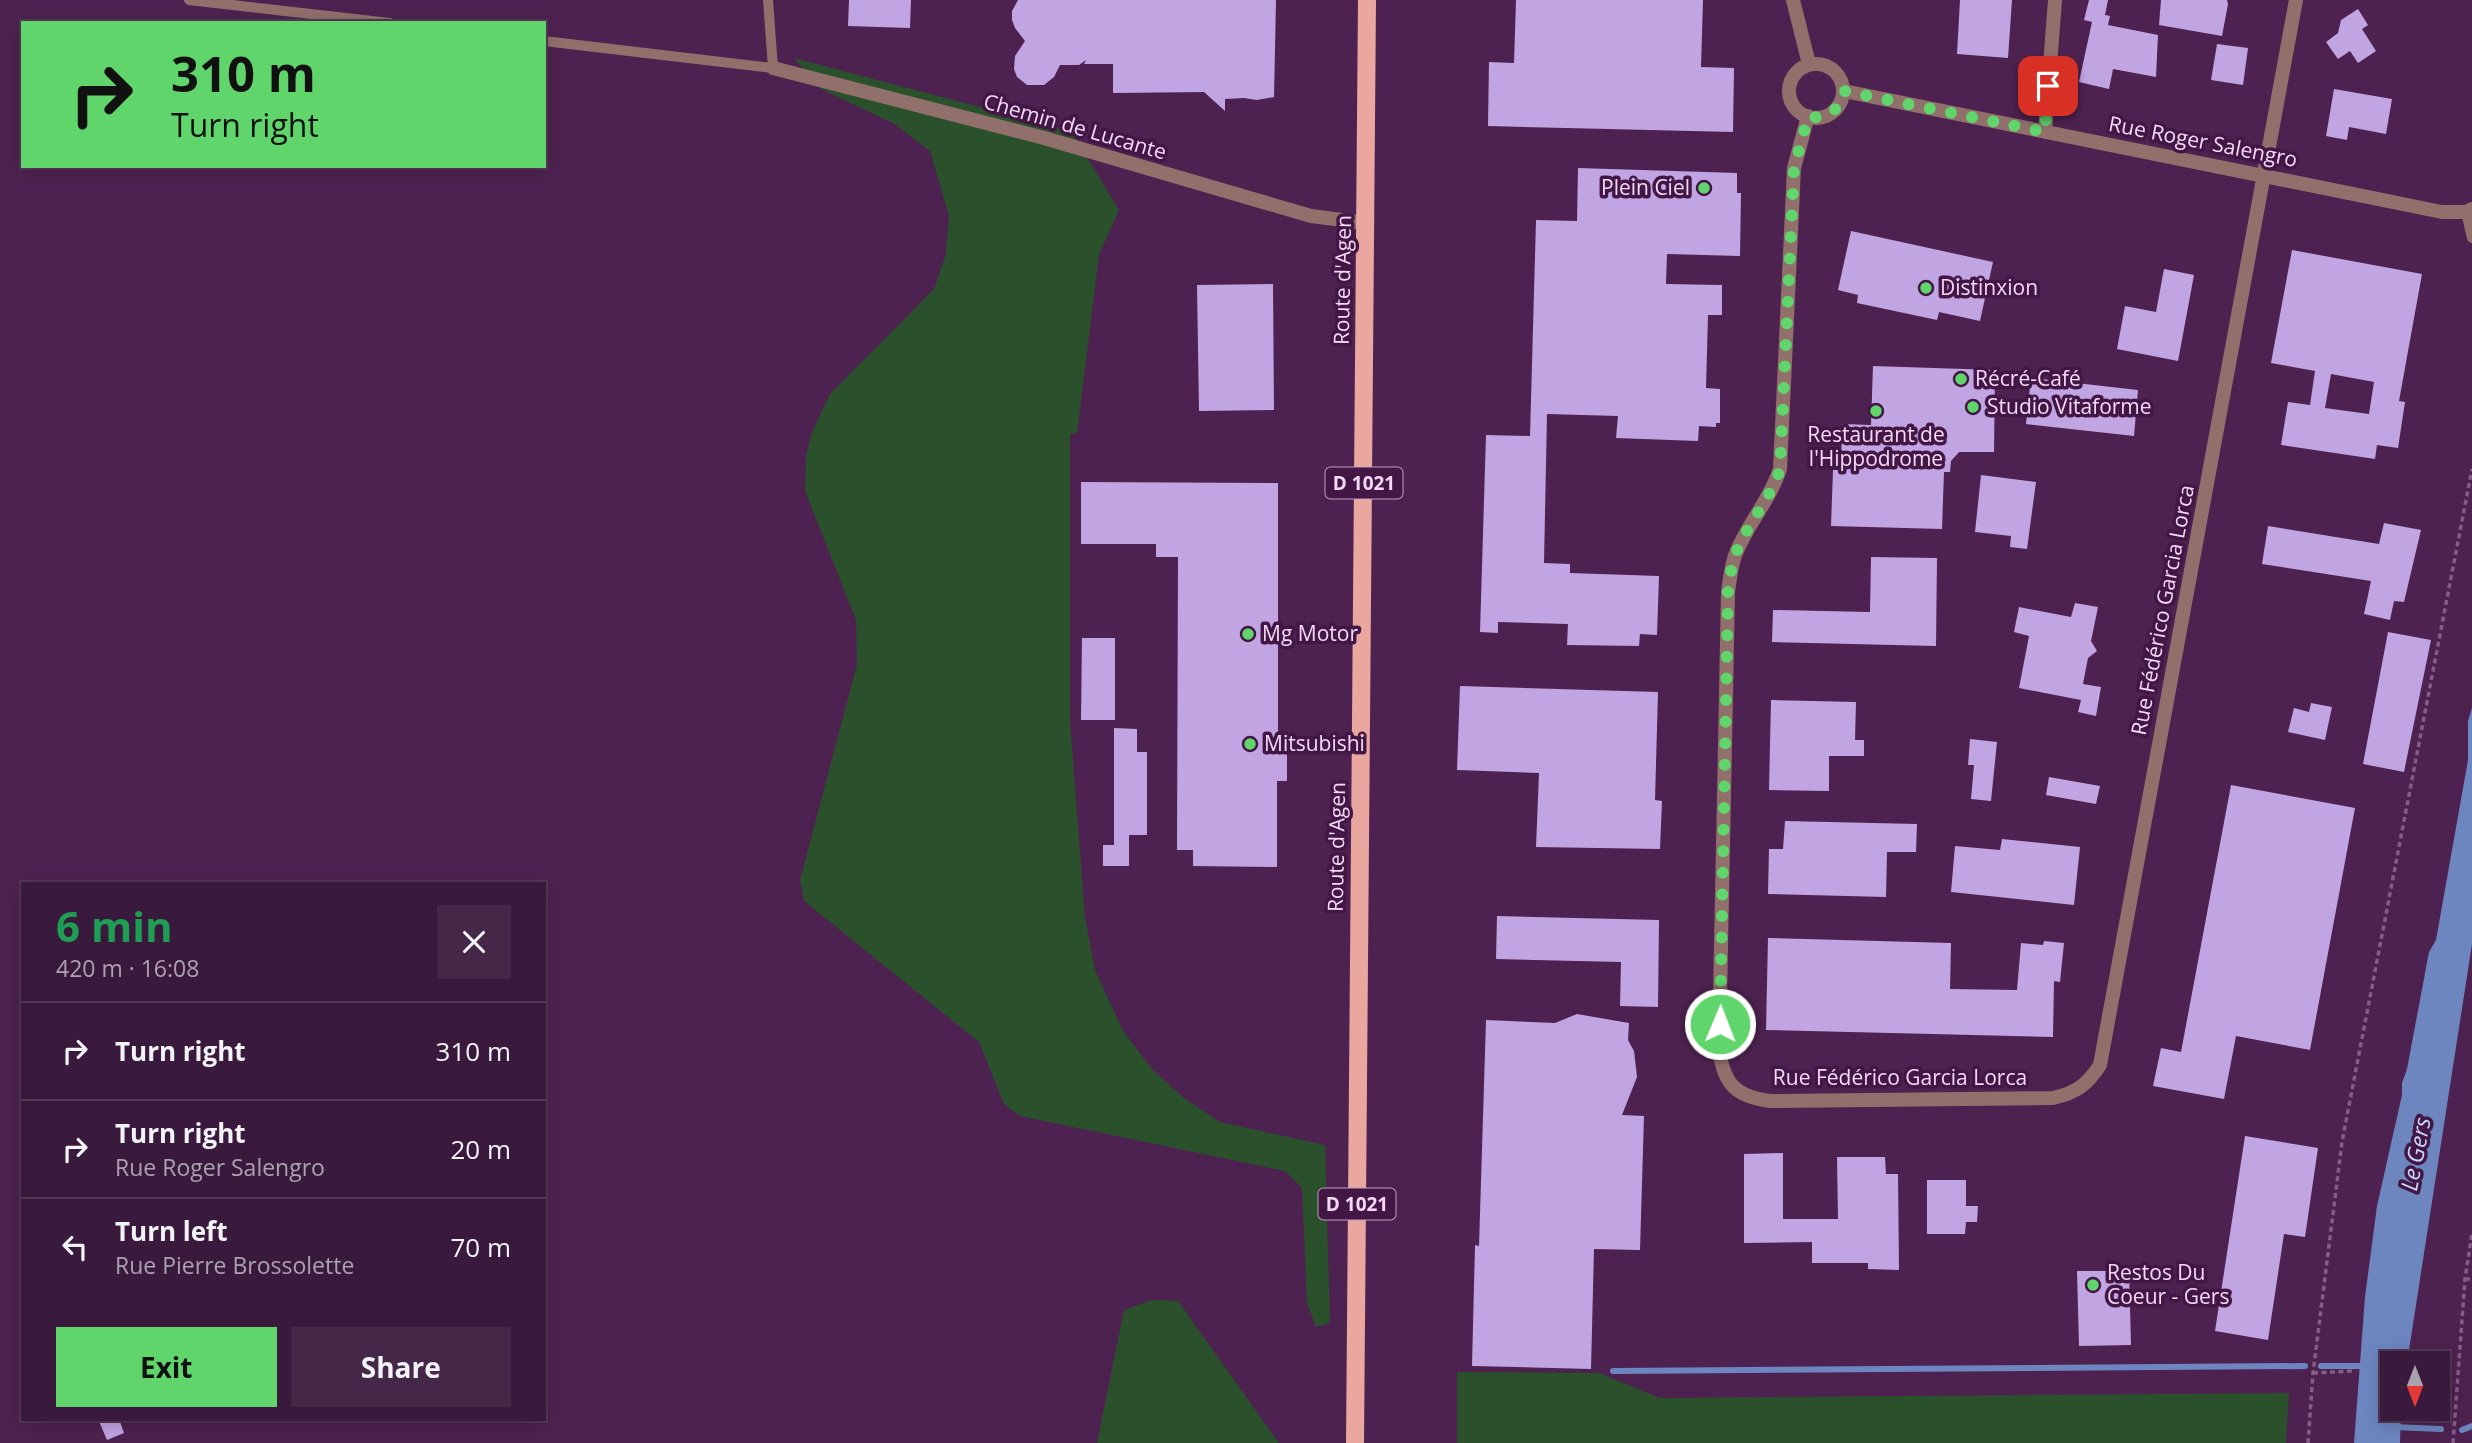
<!DOCTYPE html>
<meta charset="utf-8">
<style>
body{margin:0;font-family:"Open Sans",sans-serif;background:#452747;color:#f1f3f6;height:100vh;display:flex;flex-direction:column;font-size:26px;white-space:nowrap}
*{box-sizing:border-box;margin:0}
p{font-size:23px;color:#aba1af}
.icon{flex:none;width:38px;height:38px;fill:none;stroke:currentColor;stroke-width:2;stroke-linecap:round;stroke-linejoin:round}
.map{position:relative;flex:1;overflow:hidden}
.drawer{position:absolute;left:21px;top:882px;width:525px;height:539px;display:flex;flex-direction:column;background:#3a1a3c;border-radius:0px;box-shadow:0 4px 18px #0003,0 0 0 2px #543856}
.drawer>*{flex:none}
.guide{position:absolute;left:21px;top:21px;width:525px;height:147px;border-radius:0px;box-shadow:0 4px 18px #0003,0 0 0 2px #543856;background:#5fd56b;color:#111;overflow:hidden}
.needle{width:46px;rotate:180deg}
.controls{position:absolute;left:2380px;top:1351px;display:grid;gap:14px}
.controls a{display:grid;place-items:center;width:70px;height:70px;border-radius:0px;background:#3a1a3c;box-shadow:0 4px 18px #0003,0 0 0 2px #543856;font-size:35px}
.pin{position:absolute;display:grid;place-items:center;width:60px;height:60px;color:#fff;margin:-30px;border-radius:14px;box-shadow:0 4px 10px #0006}
.me{position:absolute;width:77px;margin:-38px;rotate:1deg;stroke-linejoin:round;filter:drop-shadow(0 0 5px #0008)}
.turn{display:flex;align-items:center;gap:24px;height:147px;padding:0 35px;font-size:32px}
.turn .icon{width:91px;height:91px;stroke-width:2.5}
.turn b{display:block;font-size:49px;line-height:60px}
.round{display:grid;place-items:center;flex:none;width:74px;height:74px;border-radius:0px;background:#452747}
.headline{display:flex;align-items:center;justify-content:space-between;height:119px;padding:0 35px}
h1{font-size:42px;font-weight:700;line-height:52px;color:#1e9e55}
.primary-button{display:flex;gap:14px;margin-top:auto;padding:14px 35px}
.primary-button a{flex:1;height:80px;border-radius:0px;background:#5fd56b;color:#111;font-size:28px;font-weight:700;line-height:80px;text-align:center}
.primary-button a+a{background:#452747;color:#f1f3f6}
ul{padding:0;list-style:none}
li{display:flex;align-items:center;gap:21px;height:98px;padding:0 35px;border-top:2px solid #543856}
li div{flex:1}
li b{display:block;font-size:26px}
li em{font-style:normal}
.map>svg:first-child{display:block}
</style>
<div class="map">
<svg width="2472" height="1443" viewBox="0 0 2472 1443">
<rect width="100%" height="100%" fill="#4e2250"/>
<path fill="#2a502c" d="M794 58 1071 131 1119 210 1099 255 1077 433 1070 434V722L1085 917 1095 970 1123 1031 1152 1069 1184 1098 1220 1122 1325 1145 1330 1323 1316 1327 1307 1303 1302 1188 1285 1171 1020 1116 1004 1104 979 1042 804 901 800 880 857 664 856 620 805 491 806 456 812 432 830 394 934 289 946 254 949 216 930 151 893 123 821 89Z
M1152 1300 1178 1301 1279 1443H1097L1124 1310Z
M1457 1372 1599 1373 1660 1398 2289 1393 2286 1443H1457Z"/>
<path fill="#6d86c0" d="M2472 708V944L2407 1363H2392V1409H2401L2400 1443H2354L2365 1297 2377 1206 2402 1095V1083L2407 1069 2429 952 2436 940 2468 760V721Z"/>
<g fill="none" stroke-linecap="round" stroke-linejoin="round">
<path stroke="#6d86c0" stroke-width="6" d="M2321 1366H2364
M1613 1371 2305 1366
M2394 1427 2441 1429
M2462 1430 2472 1426"/>
</g>
<path fill="#c1a4e2" fill-rule="evenodd" d="M849 0H911L910 28 848 26Z
M1018 0H1276L1274 97 1257 100 1244 98 1225 99V111L1204 92 1113 93V64H1084L1086 60 1079 65H1060L1054 77 1044 85H1027L1017 77 1014 69 1015 56 1025 41 1015 28 1012 20V11Z
M1516 0H1703L1701 67 1734 68 1733 132 1488 126 1489 62 1514 63Z
M1960 0H2012L2008 58 1957 54Z
M2089 0H2108L2105 15 2110 16 2108 25 2158 35 2156 77 2113 69 2109 89 2079 82 2092 22 2084 20Z
M2161 0H2227L2228 4 2222 36 2159 25Z
M2358 9 2368 25 2362 29 2376 51 2358 63 2350 51 2338 59 2326 42 2338 33 2341 20Z
M2217 44 2248 48 2243 85 2211 80Z
M2334 89 2392 99 2386 134 2349 127 2347 140 2326 136Z
M1578 168 1737 173V193H1741L1740 256 1667 254 1666 284 1722 285V315H1708L1706 388 1720 389V423H1716V427L1699 426 1698 441 1616 438 1618 416 1547 414 1544 563 1570 564V573L1659 576 1657 635 1640 634 1639 646 1567 645 1568 624 1498 622V633L1480 632 1486 435 1530 436 1536 220 1577 221Z
M1851 231 1993 262 1980 321 1939 312 1937 320 1857 303 1858 295 1838 290Z
M2292 250 2422 274 2399 401 2405 402 2398 448 2377 445 2375 459 2281 445 2288 402 2310 405 2315 371 2271 363ZM2331 374 2374 382 2369 414 2325 408Z
M2164 269 2194 275 2178 361 2117 349 2125 306 2156 312Z
M1273 284 1274 410 1199 411 1197 285Z
M1873 366 1995 370 1994 452H1959L1951 461 1950 472H1944L1942 529 1831 526 1833 470H1841L1842 424 1871 425Z
M2031 378 2138 390 2134 436 2026 424Z
M1981 475 2036 482 2027 549 2010 547 2011 536 1975 532Z
M1081 482 1278 483V735H1287V781H1277V867L1193 866V850H1177L1178 557H1156V544H1081Z
M2384 523 2421 530 2404 602 2394 601 2390 620 2364 614 2371 581 2262 564 2268 526 2379 544Z
M1871 557 1937 558 1936 646 1772 642 1773 610 1870 612Z
M2075 603 2098 607 2091 641 2097 651 2088 658 2083 684 2101 687 2096 716 2078 712 2081 700 2019 688 2029 636 2014 632 2019 607 2071 617Z
M2388 632 2431 640 2404 772 2363 764Z
M1082 638H1115V720H1081Z
M1460 686 1658 692 1655 800 1662 801 1660 849 1536 847 1539 773 1457 770Z
M1771 700 1856 702 1855 740H1864V756H1829V791L1769 790Z
M2311 703 2332 707 2325 740 2288 732 2294 708 2309 712Z
M1114 728 1137 729V752H1147V835H1129V866H1103V845H1114Z
M1970 739 1997 742 1991 801 1971 799 1974 765H1968Z
M2049 777 2100 786 2096 804 2046 795Z
M2231 785 2355 808 2310 1050 2236 1036 2224 1099 2153 1086 2161 1048 2181 1052Z
M1785 821 1917 824 1916 852H1887L1886 897 1768 894 1769 849H1783Z
M2002 839 2080 847 2074 905 1951 892 1955 846 2000 850Z
M1497 916 1659 920 1658 1007 1620 1006 1621 962 1496 959Z
M1768 938 1951 943 1950 989 2017 990 2021 943 2043 945 2044 941 2064 943 2060 982 2054 981 2053 1037 1766 1030Z
M1577 1014 1629 1023 1628 1040 1634 1051 1637 1077 1622 1115 1644 1116 1640 1250 1594 1249 1591 1369 1472 1366 1475 1245 1479 1246 1486 1020 1555 1023Z
M2245 1136 2318 1148 2305 1237 2284 1234 2268 1340 2215 1331Z
M1783 1153V1219H1838L1837 1157H1885L1886 1174H1898L1899 1270 1868 1269V1263H1812V1242L1744 1243V1154Z
M1927 1180H1966V1206H1978L1977 1222H1966L1965 1234H1927Z
M2077 1271H2129L2131 1345 2079 1346Z
M98 1419H119L124 1433 107 1440Z"/>
<g fill="none" stroke-linecap="round" stroke-linejoin="round">
<path stroke="#845d85" stroke-width="3.5" stroke-dasharray="5 3.5" stroke-linecap="butt" d="M2465 1279H2472
M2313 1373 2352 1371
M2308 1443 2313 1373 2342 1142 2472 469
M2453 1443 2465 1279 2472 1233"/>
<path stroke="#91706c" stroke-width="10" d="M189 0 390 23
M544 41 773 68 768 0
M2466 212 2472 238"/>
<path stroke="#91706c" stroke-width="14" d="M1793 0 1809 64
M1789 91a27 27 0 1 1 54 0a27 27 0 1 1-54 0Z
M773 68 1044 138 1311 216 1366 223
M1844 91 2442 212H2466L2472 209
M1808 116 1794 168 1780 469C1770 500 1748 523 1736 553 1731 565 1730 579 1728 592L1719 1048C1723 1083 1735 1097 1771 1101L2053 1098C2076 1093 2087 1085 2100 1065L2296 0
M2045 132 2055 0"/>
<path stroke="#eaa7a0" stroke-width="18" d="M1355 1443 1367 0"/>
</g>
<g fill="none" stroke-linecap="round" stroke-linejoin="round">
<path stroke="#5fd56b" stroke-width="12" stroke-dasharray="0 21.6" d="M1720 1024 1728 592C1730 579 1731 565 1736 553 1748 523 1770 500 1780 469L1794 168 1808 117C1828 119 1840 110 1844 91L2045 132 2048 86"/>
</g>
<g fill="#5fd56b" stroke="#431745" stroke-width="2.5">
<circle cx="1704" cy="188" r="7"/>
<circle cx="1926" cy="288" r="7"/>
<circle cx="1961" cy="379" r="7"/>
<circle cx="1973" cy="407" r="7"/>
<circle cx="1876" cy="411" r="7"/>
<circle cx="1248" cy="634" r="7"/>
<circle cx="1250" cy="744" r="7"/>
<circle cx="2093" cy="1285" r="7"/>
</g>
<g text-anchor="middle" stroke-width="7" stroke-linejoin="round" paint-order="stroke">
<g fill="#431745" stroke="#bf9fc0" stroke-width="2">
<rect x="1325.5" y="467.5" width="77" height="31" rx="5"/>
<rect x="1318.5" y="1188.5" width="77" height="31" rx="5"/>
</g>
<g font-size="19" font-weight="bold" fill="#f4d9f5">
<text x="1364" y="490">D 1021</text>
<text x="1357" y="1211">D 1021</text>
</g>
<g font-size="21" fill="#f4d9f5" stroke="#431745">
<text transform="translate(1075 127) rotate(16)" y="7">Chemin de Lucante</text>
<text transform="translate(2203 142) rotate(11)" y="7">Rue Roger Salengro</text>
<text transform="translate(1343 280) rotate(-89)" y="7">Route d'Agen</text>
<text transform="translate(2163 610) rotate(-79)" y="7">Rue Fédérico Garcia Lorca</text>
<text transform="translate(1337 847) rotate(-89)" y="7">Route d'Agen</text>
<text x="1900" y="1085">Rue Fédérico Garcia Lorca</text>
</g>
<g font-size="21" fill="#f4d9f5" stroke="#431745" text-anchor="start">
<text x="1690" y="195" text-anchor="end">Plein Ciel</text>
<text x="1940" y="295">Distinxion</text>
<text x="1975" y="386">Récré-Café</text>
<text x="1987" y="414">Studio Vitaforme</text>
<text x="1876" y="442" text-anchor="middle">Restaurant de<tspan x="1876" dy="24">l'Hippodrome</tspan></text>
<text x="1262" y="641">Mg Motor</text>
<text x="1264" y="751">Mitsubishi</text>
<text x="2107" y="1280">Restos Du<tspan x="2107" dy="24">Coeur - Gers</tspan></text>
</g>
<g font-size="23" font-style="italic" fill="#c8d7f8" stroke="#431745">
<text transform="translate(2416 1154) rotate(-79)" y="8">Le Gers</text>
</g>
</g>
</svg>
<div class="controls">
<a><svg class="needle" viewBox="-14 -14 28 28"><path d="M0-13l5 13h-10z" fill="#e53935"/><path d="M0 13l5-13h-10z" fill="#aba1af"/></svg></a>
</div>
<div class="pin" style="left:2048px;top:86px;background:#d93025"><svg class="icon" aria-label="arrive" viewBox="0 0 24 24"><path d="M6 21V4h12l-3 4 3 4H6"/></svg></div>
<svg class="me" style="left:1720px;top:1024px" viewBox="-20 -20 40 40"><circle r="17" fill="#5fd56b" stroke="#fff" stroke-width="3"/><path d="M0-11L8 9 0 5-8 9z" fill="#fff"/></svg>
<div class="guide">
<div class="turn"><svg class="icon" aria-label="right" viewBox="0 0 24 24"><path d="M7 20v-9h11M14 6l5 5-5 5"/></svg><div><b>310 m</b>Turn right</div></div>
</div>
<section class="drawer">
<div class="headline"><div><h1>6 min</h1><p>420 m · 16:08</p></div><a class="round"><svg class="icon" aria-label="close" viewBox="0 0 24 24"><path d="M6 6l12 12M18 6L6 18"/></svg></a></div>
<ul>
<li><svg class="icon" aria-label="right" viewBox="0 0 24 24"><path d="M7 20v-9h11M14 6l5 5-5 5"/></svg><div><b>Turn right</b></div><em>310 m</em></li>
<li><svg class="icon" aria-label="right" viewBox="0 0 24 24"><path d="M7 20v-9h11M14 6l5 5-5 5"/></svg><div><b>Turn right</b><p>Rue Roger Salengro</p></div><em>20 m</em></li>
<li><svg class="icon" aria-label="left" viewBox="0 0 24 24"><path d="M17 20v-9H6M10 6l-5 5 5 5"/></svg><div><b>Turn left</b><p>Rue Pierre Brossolette</p></div><em>70 m</em></li>
</ul>
<div class="primary-button"><a>Exit</a><a>Share</a></div>
</section>
</div>
